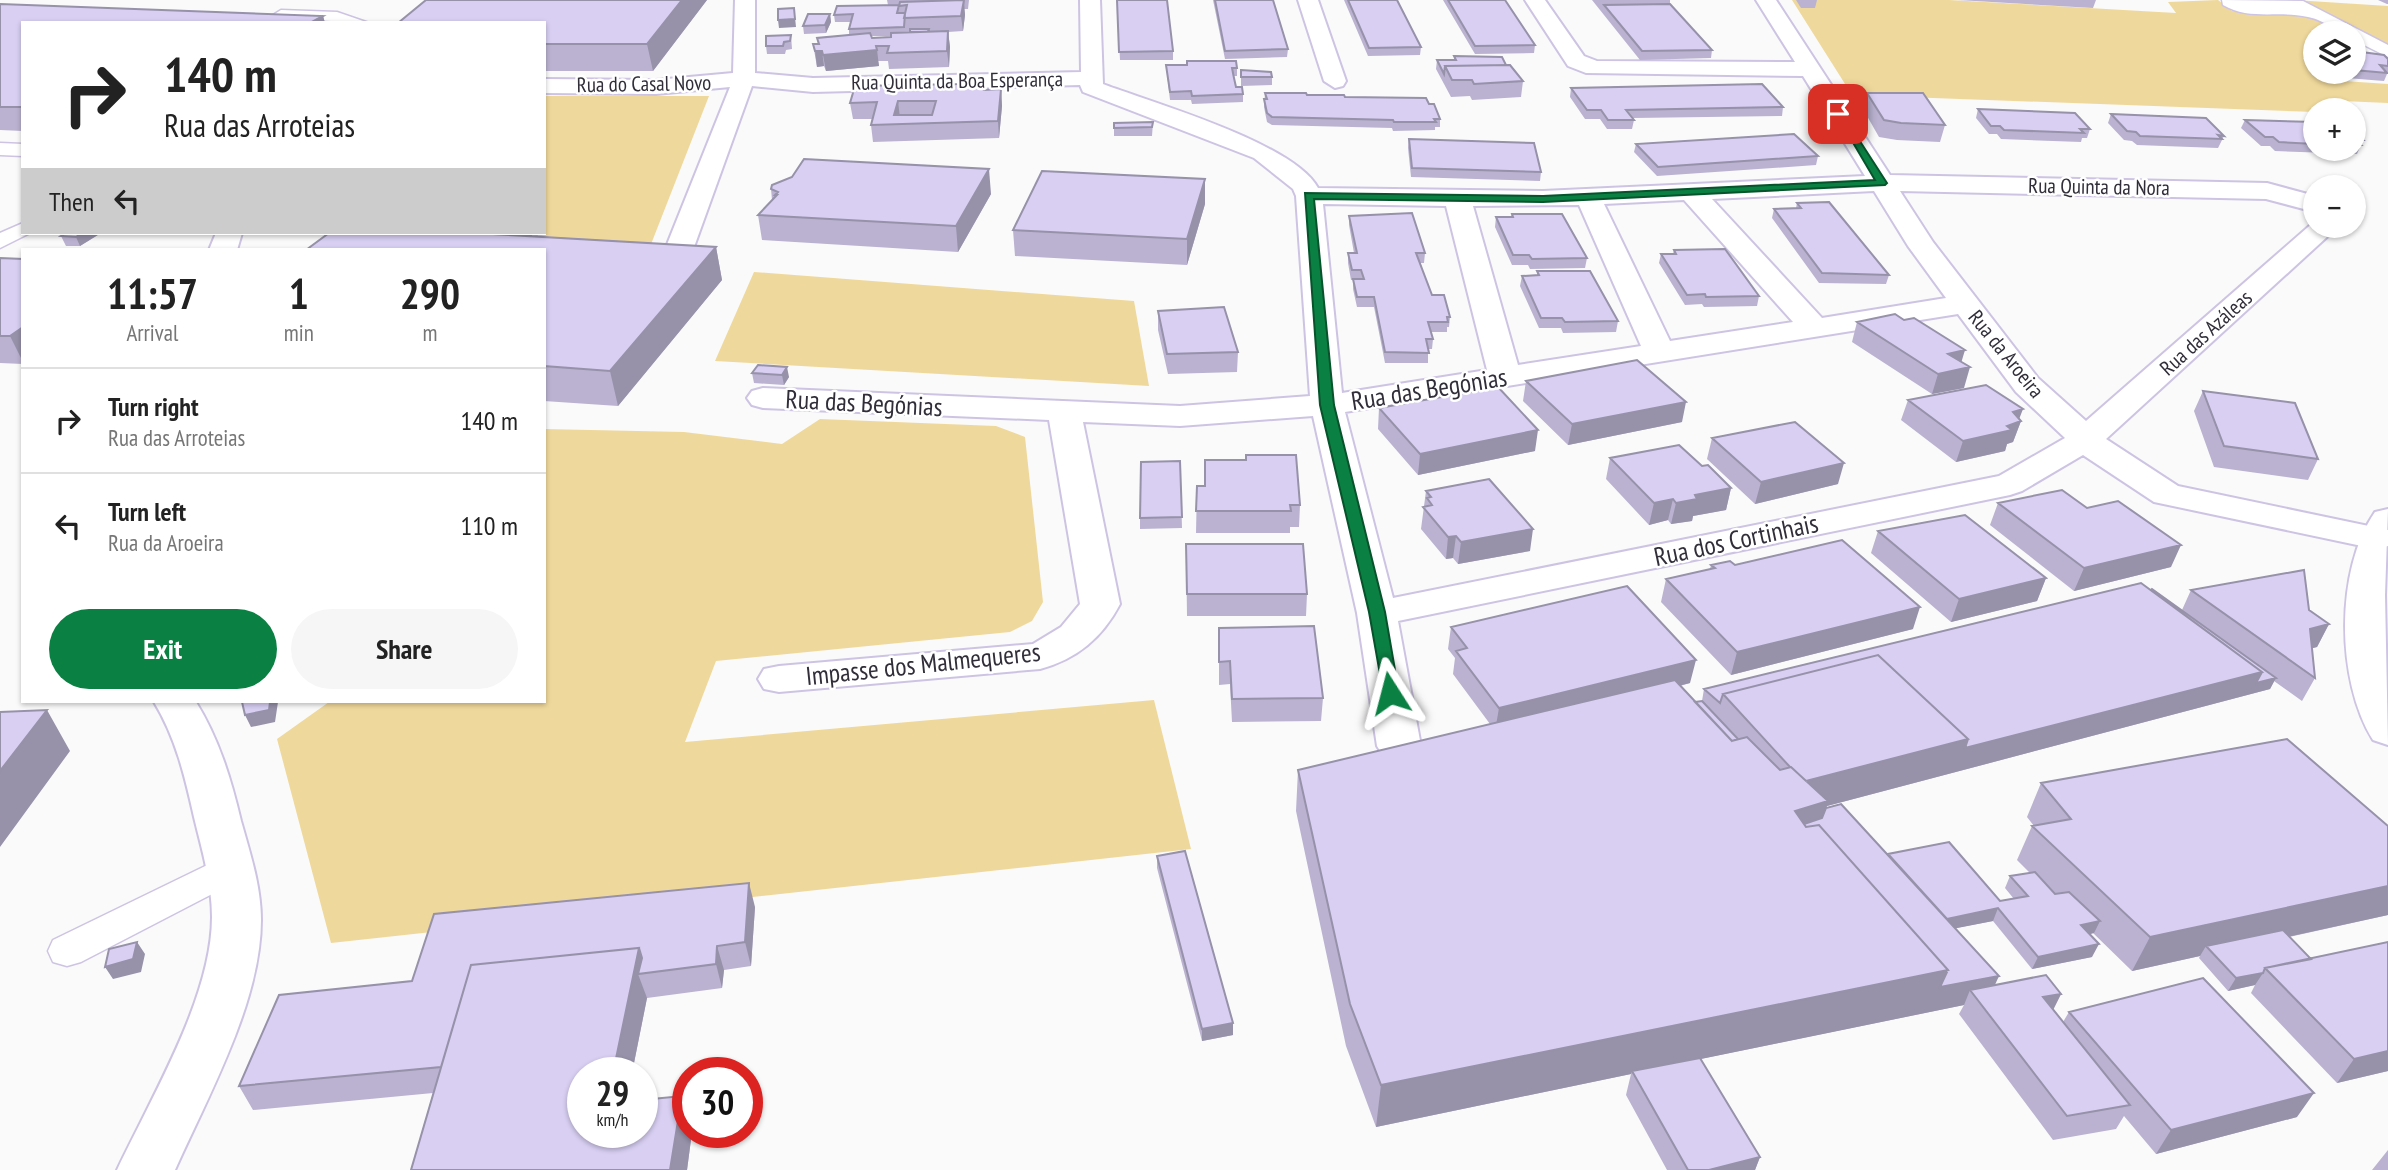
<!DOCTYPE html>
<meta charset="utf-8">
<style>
body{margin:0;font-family:"PT Sans Narrow",sans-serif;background:#f6f6f6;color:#222;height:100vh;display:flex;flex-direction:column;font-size:26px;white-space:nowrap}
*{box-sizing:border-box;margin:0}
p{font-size:23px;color:#767676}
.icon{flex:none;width:38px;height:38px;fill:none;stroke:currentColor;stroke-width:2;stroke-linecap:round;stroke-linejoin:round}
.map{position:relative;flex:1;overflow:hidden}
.details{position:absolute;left:21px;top:248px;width:525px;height:455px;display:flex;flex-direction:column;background:#fff;border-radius:0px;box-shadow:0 2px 5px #0004}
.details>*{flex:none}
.banner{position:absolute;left:21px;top:21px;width:525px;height:214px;border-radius:0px;box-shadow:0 2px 5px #0004;background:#fff;color:#222;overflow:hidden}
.buttons{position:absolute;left:2303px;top:21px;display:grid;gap:14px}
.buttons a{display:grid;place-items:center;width:63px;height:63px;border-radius:50%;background:#fff;box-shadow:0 2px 5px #0004;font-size:35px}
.speed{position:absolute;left:567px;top:1057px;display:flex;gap:14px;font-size:35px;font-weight:700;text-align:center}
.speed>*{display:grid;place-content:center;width:91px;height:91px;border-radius:50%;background:#fff;box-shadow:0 2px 5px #0004;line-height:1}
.speed small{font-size:18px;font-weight:400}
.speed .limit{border:10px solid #d22;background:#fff;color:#111}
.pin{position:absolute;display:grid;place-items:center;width:60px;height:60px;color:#fff;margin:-30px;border-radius:14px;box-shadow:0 4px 10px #0006}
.me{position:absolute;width:77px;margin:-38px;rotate:351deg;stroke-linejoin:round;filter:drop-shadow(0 0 5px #0008)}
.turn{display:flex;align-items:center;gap:24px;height:147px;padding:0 28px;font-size:32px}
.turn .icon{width:91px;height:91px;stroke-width:2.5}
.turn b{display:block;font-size:49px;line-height:60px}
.then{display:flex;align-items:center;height:66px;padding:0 28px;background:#0003;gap:14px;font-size:26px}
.eta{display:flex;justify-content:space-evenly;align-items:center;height:119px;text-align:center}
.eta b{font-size:42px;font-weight:600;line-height:49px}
.button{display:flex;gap:14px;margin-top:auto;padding:14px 28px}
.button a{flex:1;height:80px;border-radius:42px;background:#0b8043;color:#fff;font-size:28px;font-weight:600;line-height:80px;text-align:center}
.button a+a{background:#f6f6f6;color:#222}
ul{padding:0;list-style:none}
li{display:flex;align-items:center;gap:21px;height:105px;padding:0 28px;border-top:2px solid #e0e0e0}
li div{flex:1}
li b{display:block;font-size:26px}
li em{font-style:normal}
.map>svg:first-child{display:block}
</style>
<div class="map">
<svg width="2388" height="1170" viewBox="0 0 2388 1170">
<rect width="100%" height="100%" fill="#fafafa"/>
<path fill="#efd89b" d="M1792 0H1949L2176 13 2168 2 2218 0 2232 11 2310 16 2341 33H2315V58H2303L2315 72 2329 80 2388 84V103L2342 101 2359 114 2354 113V110L2315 112 1852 95Z
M2294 0 2388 6V44L2304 2Z
M544 96H709L646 257 457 233H544Z
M754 272 1134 301 1149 386 715 361Z
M820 419 996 426 1025 437 1043 602 1032 621 1010 632 716 661 685 742 1154 700 1191 849 331 943 277 739 329 702H544V429L684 432 782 444Z"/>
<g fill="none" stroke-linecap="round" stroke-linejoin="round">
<defs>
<path id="lane" d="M2222 0 2303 1 2388 45V57L2354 40V33C2335 33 2325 20 2308 17 2278 10 2250 21 2223 5Z
M281 10 337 12 369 23 275 18 273 15Z
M0 143 23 144V156L0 155Z
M23 223V233H30L0 248V233Z
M230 854 243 858 248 868 243 878 81 962 67 966 53 962 48 951 53 940Z"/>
<path id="street" d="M735 0H755V73L813 78 1081 72 1080 0H1100L1103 84C1153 103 1294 143 1318 188L1543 191 1865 176 1803 76 1586 73 1568 66 1525 0H1545L1584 56 1597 61 1795 62 1756 0H1776L1890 175 2267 183 2315 196V212L2266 199 1900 191 1933 242 2038 378 2086 421 2315 221V226H2339L2106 439 2178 486 2388 530V546L2376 549 2154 502 2083 455 2022 491 2010 495 1398 621 1421 746 1414 757 1399 761 1384 757 1377 746 1357 613 1313 416 1180 426 1083 422 1120 604C1102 638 1077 659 1040 669L779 692 764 689 758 679 764 669 779 666 1033 644 1061 627 1080 604 1049 420 763 408 752 405 747 398 752 391 763 388 1180 406 1310 396 1296 196 1293 189 1254 158 1083 92 1080 85 813 92 752 86 694 247 690 253H670L666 247 730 87 656 94 544 93V79L656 80 733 73ZM1874 191 1908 246 1946 298 1822 318 1712 199ZM1684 200 1793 322 1670 341 1604 204ZM1323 204 1446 206 1487 370 1342 393ZM1579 205 1641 346 1518 365 1473 206ZM1958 314 2016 392 2065 438 1999 476 1393 598 1345 412Z
M1298 0H1318L1346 81 1343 86 1335 88 1324 81Z
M216 233H242L237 250H209Z
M154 702H196C219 739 231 779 241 821 250 853 261 886 261 920 261 1002 208 1096 175 1170H117C151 1098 212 997 212 917 212 883 202 850 194 817 185 777 176 738 154 702Z"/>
<path id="secondary" d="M2388 509 2385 595 2388 745 2373 740C2336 680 2335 570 2375 512Z"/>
</defs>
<use href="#lane" stroke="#cdc4e3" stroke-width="3"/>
<use href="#street" stroke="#cdc4e3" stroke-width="4"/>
<use href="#secondary" stroke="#cdc4e3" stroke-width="4"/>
<use href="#lane" fill="#fff" fill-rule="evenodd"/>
<use href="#street" fill="#fff" fill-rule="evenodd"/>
<use href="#secondary" fill="#fff" fill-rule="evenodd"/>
</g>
<path fill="#bab2d0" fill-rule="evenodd" d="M426 0H707L653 71H544V23Z
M887 0H969L968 9H964L965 15 963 31 948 32 950 47 949 67 889 69 888 61H878L879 66 826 71 824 66 817 67 813 44H818L817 38 849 35V29L851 22H835L834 15 888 5ZM872 36H891V37L872 38Z
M1117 0 1173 51V60H1120Z
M1213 0H1273L1288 49 1287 57 1225 59Z
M1344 0H1397L1421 47 1420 55 1368 56Z
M1443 0H1505L1535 45 1534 53 1475 54Z
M1592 0H1670V4L1712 50 1711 58 1640 60Z
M1796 0H1817L1815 8H1801Z
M1958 0H2096L2093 8Z
M2378 0H2388V4H2387Z
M0 4 323 16 325 23H23V131L0 130Z
M830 14 831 22 826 33 804 34 803 26Z
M791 35 792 49 786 50 785 54H767L766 46Z
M2354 51 2388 59V74H2387L2384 81 2334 77 2328 72H2354Z
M1454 56 1506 65 1523 81 1521 97 1472 100 1470 96 1451 97 1436 69 1437 60H1454Z
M1166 65 1237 68V76H1233L1236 87 1243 94V102L1192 104 1191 100H1170Z
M1241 70 1272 77V85L1241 86Z
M1571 88 1783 107 1782 116 1633 118 1634 120 1632 129H1607L1600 119H1585L1570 97Z
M1001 89 1002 106 999 138 873 142 871 125 872 119H853L850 103 985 90Z
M1265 93 1345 97 1429 104 1440 119V127H1435V130L1393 131 1392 128 1272 125 1267 122 1264 107Z
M1867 93 1945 125 1940 142 1897 140 1879 137 1863 109Z
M1978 109 2090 129 2087 138H2082L2081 142 2001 139 1997 134H1989L1976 118Z
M2111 114 2224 136 2218 148 2137 145 2132 141 2124 140 2108 123Z
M2245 120 2315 122V149H2354V133L2363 140 2357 154 2275 151 2270 146H2261L2241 128Z
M1153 122 1152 136H1114V123Z
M1409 139 1541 172 1540 181 1411 177 1408 148Z
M1636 144 1818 156 1816 165 1657 176 1634 152Z
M1205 179V204L1187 265 1015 256 1013 230Z
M771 189 991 194 958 252 762 240 758 215 772 200Z
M1797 203 1889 275 1886 284 1819 283 1772 218 1774 209 1796 208Z
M1512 214 1587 258 1585 268 1530 269 1528 265H1512L1495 227 1496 217H1511Z
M1349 216 1425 253 1424 263H1420L1432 295 1450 317 1449 327H1447V332H1431L1433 339 1432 349H1428V363H1385L1374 307H1357L1353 289V280H1351L1348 263V253H1354L1349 225Z
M66 233H101L80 246H66L61 236Z
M329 233H537L538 236 716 247 722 280 618 406 544 401V250Z
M1674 250 1759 296 1757 306 1704 307 1702 304 1685 305 1659 263 1661 254H1673Z
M0 258 23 259V364L0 363Z
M1537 271 1618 321 1616 332 1563 333 1561 328H1539L1520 286 1522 276H1537Z
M1158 311 1238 352 1237 372 1168 374 1158 330Z
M1904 320 1961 362 1964 388 1932 394 1852 342 1857 322Z
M758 365 789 377 784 385 754 383 752 373Z
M1526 381 1682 422 1568 445 1523 401Z
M2203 391 2318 459 2308 480 2214 467 2194 411Z
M1908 400 2019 419 2021 421 2013 442 2007 444 2005 451 1956 462 1901 420Z
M1379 408 1535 451 1418 475 1378 429Z
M1712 438 1838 484 1755 504 1707 459Z
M1610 458 1702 466 1731 488 1726 510 1693 516 1692 521 1671 524 1668 520 1649 525 1606 479Z
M1180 461 1182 528 1140 529V518Z
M1197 486H1205L1300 505 1299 527H1290V533H1196Z
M1426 491 1530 551 1458 564 1453 558 1446 559 1421 529Z
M1998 503 2171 567 2074 591 1990 525Z
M1878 531 2046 578 2037 601 1951 622 1871 553Z
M1186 544 1307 594 1306 616H1187Z
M1711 565H1735L1913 629 1731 675 1661 602 1666 579 1710 569Z
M2191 590 2309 610 2329 624 2317 647 2312 648 2315 678 2302 701 2274 681 2270 689 1827 806 1826 808 1888 855 2000 901 2014 899 2005 888 2010 876 2030 873 2017 860 2032 826H2034L2027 817 2041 783 2388 915 2289 937 2388 1071 2337 1083 2251 993 2255 985 2228 991 2199 958 2200 956 2132 971 2093 933 2090 934 2092 957 2032 969 1993 921 1956 928 1994 985 2061 994 2053 1010 2063 1022 2069 1012 2297 1117 2156 1154 2124 1116 2116 1129 2053 1140 1959 1014 1964 1005 1700 1059 1760 1157 1755 1170H1667L1626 1095 1631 1074 1376 1127 1346 1046 1296 811 1298 770 1490 724 1453 674 1455 658 1448 649 1451 627 1690 683 1680 686 1695 702 1702 701 1704 689 2182 610Z
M1219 628 1323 698 1321 721 1232 722 1230 684 1219 685Z
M1157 856 1233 1035 1202 1041 1157 868Z
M755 907 751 966 724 970 722 988 647 998 632 1073H583V1132L682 1096 688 1115V1132H692L687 1170H411L433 1093 253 1110 239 1086 412 981Z
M2388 1150V1170H2372Z"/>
<path fill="#9791a9" d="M682 0H707L653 71 647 44Z
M964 0 965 15 963 31 961 16Z
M794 8 796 27 779 28 778 20Z
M830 14 831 22 826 33 825 25Z
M323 16 325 23H310Z
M948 31 950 47 949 67 947 51Z
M877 50 879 66 826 71 823 55Z
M815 51H822L824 66 817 67Z
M1001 89 1002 106 999 138 998 121Z
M898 101 900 118 894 115Z
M989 169 991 194 958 252 956 226Z
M1205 179V204L1187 265V239Z
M82 233H101L80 246 76 237Z
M716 247 722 280 618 406 610 371Z
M23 327V362L10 336Z
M1965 350 1959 370 1970 367 1964 388 1932 394 1938 374 1948 354Z
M787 367 789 377 784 385 782 375Z
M1686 402 1682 422 1568 445 1572 424Z
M2023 409 2018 422 2021 421 2013 442 2007 444 2005 451 1956 462 1963 441 2013 412Z
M1538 430 1535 451 1418 475 1420 454Z
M1844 463 1838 484 1755 504 1761 482Z
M1731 488 1726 510 1693 516 1692 521 1671 524 1676 503 1695 495Z
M1673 499 1668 520 1649 525 1654 503Z
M1533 529 1530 551 1458 564 1461 542Z
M1456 536 1453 558 1446 559 1448 537Z
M2181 545 2171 567 2074 591 2084 568Z
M2046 578 2037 601 1951 622 1959 599Z
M1920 607 1913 629 1731 675 1737 652Z
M2329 624 2317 647 2298 652 2310 629Z
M1696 660 1690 683 1495 731 1499 708Z
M2262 672 2276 678 2270 689 1827 806 1815 842 1789 829 1803 781 1968 739Z
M270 702H278L275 722 251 727 245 715Z
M47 710 70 751 0 847V771Z
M749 883 755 907 751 966 745 942Z
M2388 886V915L2213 953 2206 946 2200 956 2132 971 2150 937Z
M1998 908 1993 921 1937 932 1942 920Z
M2100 921 2094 933 2075 938 2081 925Z
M137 942 145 954 141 972 113 979 105 967Z
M2099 944 2092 957 2032 969 2038 957Z
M717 946 724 970 722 988 716 964Z
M639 948 647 973 638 974 647 998 632 1073H613Z
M1948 970 1999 976 1988 1000 1970 990 1964 1005 1633 1073 1632 1071 1631 1074 1376 1127 1381 1085Z
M2263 973 2255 985 2228 991 2236 978Z
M2061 994 2049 1018 2043 997Z
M1233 1023V1035L1202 1041V1029Z
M2388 1051V1071L2337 1083 2354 1059Z
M2314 1093 2297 1117 2156 1154 2171 1130Z
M682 1096 688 1115V1132H692L687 1170H670Z
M1760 1157 1755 1170H1709Z"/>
<path fill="#d8cff2" stroke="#9791a9" stroke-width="2" fill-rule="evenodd" d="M426 0H682L647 44H544V23H398Z
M964 0 961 16 904 18 907 5 899 6 900 2Z
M1117 0H1167L1173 51 1119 52Z
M1215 0H1273L1288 49 1225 51Z
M1348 0H1397L1421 47 1369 48Z
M1448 0H1505L1535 45 1475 46Z
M0 4 323 16 310 23H23V107H0Z
M1670 4 1712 50 1642 51 1604 5Z
M899 5 897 13H905L904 27 849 29 853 14 834 15 837 6Z
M794 8 795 19 778 20V9Z
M808 14H830L825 25 803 26Z
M910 29H929L928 32H910Z
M948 31 947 51 887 53 889 46H876L877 50 823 55 822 51H815L813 44H819L817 38 870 33 872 38 891 37V33Z
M791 35 790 41 784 42 783 46H766V36Z
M2354 51 2384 55 2388 59V66L2380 65 2387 73 2354 70Z
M1454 56 1502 57 1506 65 1445 66 1444 74 1437 60H1456Z
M1187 61H1236L1237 68H1232L1234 78 1236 87H1242L1243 94 1192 96 1191 91 1170 92 1166 65H1187Z
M1510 65 1523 81 1474 84 1472 80H1452L1445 66Z
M1241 70 1271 72 1272 77H1241Z
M985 80 984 90 1001 89 998 121 871 125 877 102 850 103 855 86 961 84 962 81ZM898 101H936L932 115H894Z
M1762 84 1783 107 1626 110 1634 120H1608L1601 110H1587L1571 88Z
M1265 93H1306L1307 95H1344L1345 97 1426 98 1429 104H1434L1440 119H1434L1436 122H1394L1393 120 1272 117 1267 113 1264 99H1267Z
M1867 93H1923L1945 125 1901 123 1884 120Z
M1978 109 2075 113 2090 129H2080L2084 133 2004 130 2000 126H1991Z
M2111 114 2206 118 2224 136 2218 135 2222 139 2140 136 2136 132 2127 131Z
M2245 120 2315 122V144L2279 142 2273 137H2265Z
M1153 122 1152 127 1114 128V123Z
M2354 133 2363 140H2355L2361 145H2354Z
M1794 134 1818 156 1658 167 1636 144Z
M1409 139 1534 143 1541 172 1412 168Z
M804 159 989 169 956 226 758 215 777 195H775L778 192 771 189 772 185 792 177Z
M1042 171 1205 179 1187 239 1013 230Z
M1829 202 1889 275 1822 273 1774 209 1801 208 1797 203Z
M1412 213 1425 253H1416L1432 295H1444L1450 317H1447L1448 322H1428L1433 339H1426L1429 353 1385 352 1374 297H1357L1353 279H1364L1361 270H1352L1348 253H1357L1349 216Z
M1512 214H1562L1587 258 1532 259 1529 255H1513L1496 217H1513Z
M66 233H82L76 237 61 236Z
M329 233H475L716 247 610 371 544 366V250H306Z
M475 233H533L530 236Z
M1725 249 1759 296 1706 297 1705 294 1687 295 1661 254H1676L1674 250Z
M0 258 23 259V327L10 336H0Z
M1537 271H1590L1618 321 1565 322 1562 318H1541L1522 276 1539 275Z
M1224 307 1238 352 1167 354 1158 311Z
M1895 314 1904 320 1914 318 1965 350 1948 354 1970 367 1938 374 1857 322Z
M1637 360 1686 402 1572 424 1526 381Z
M758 365 787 367 782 375 752 373Z
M1986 385 2023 409 2013 412 2021 421 2007 426 2012 430 1963 441 1908 400Z
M1498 387 1538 430 1420 454 1379 408Z
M2203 391 2295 403 2318 459 2224 446Z
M1795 422 1844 463 1761 482 1712 438Z
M1679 445 1702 466 1708 465 1731 488 1695 495 1697 499 1676 503 1673 499 1654 503 1610 458Z
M1246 455H1296L1300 505H1290L1291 511H1196L1197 486H1205V460H1246Z
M1180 461 1182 517 1140 518 1141 462Z
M1489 479 1533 529 1461 542 1456 536 1448 537 1423 507 1432 505 1427 498 1431 497 1426 491Z
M2062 490 2087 508 2118 501 2181 545 2084 568 1998 503Z
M1965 515 2046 578 1959 599 1878 531Z
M1842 540 1920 607 1737 652 1666 579 1715 568 1711 565 1730 561 1735 565Z
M1186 544H1303L1307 594H1187Z
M2304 570 2309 610 2329 624 2310 629 2315 678 2191 590Z
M2141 583 2262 672 1965 748 1968 739 1878 655 1723 694 1720 703 1704 689Z
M1627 586 1696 660 1499 708 1456 651 1467 648 1451 627Z
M2152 589 2276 678 2256 683 2262 672 2151 590Z
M1314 626 1323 698 1232 699 1230 661 1219 662V628Z
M1878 655 1968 739 1806 781 1791 767H1790L1723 694Z
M1675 680 1732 741 1747 737 1780 770 1791 767 1828 801 1795 811 1806 827 1819 825 1948 970 1381 1085 1350 1004 1298 770Z
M1702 701 1738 739 1732 741 1695 702Z
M242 702H270L269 710 245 715Z
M47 710 0 771V712Z
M2287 739 2388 826V886L2150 937 2032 826 2071 819 2041 783Z
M1841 804 1999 976 1940 987 1948 970 1819 825 1806 827 1804 824 1822 818 1826 808Z
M1949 842 2000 901 2028 896 2010 876 2035 872 2055 894 2069 892 2100 921 2081 925 2099 944 2038 957 1998 908 1947 919 1888 854Z
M1185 851 1233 1023 1202 1029 1157 856Z
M749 883 745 942 717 946 716 964 638 974 642 958 639 948 471 965 441 1067 239 1086 279 995 412 981 434 914Z
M2283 930 2311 959 2265 968 2263 973 2236 978 2206 946Z
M137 942 133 959 105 967 109 949Z
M2388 942V1051L2354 1059 2265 968Z
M639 948 613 1073H583V1132H642V1100L682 1096 670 1170H411L471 965Z
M2046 975 2061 994 2043 997 2130 1105 2067 1116 1970 990Z
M2203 978 2314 1093 2171 1130 2069 1012Z
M1700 1058 1760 1157 1709 1170H1688L1632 1071Z"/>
<path fill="#0b8043" stroke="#07532c" stroke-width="2" d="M1835 112H1841L1887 183 1885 185 1543 202 1314 199 1334 405 1385 612 1399 693 1390 699 1384 697 1369 612 1320 405 1305 193 1543 196 1875 180Z"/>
<g text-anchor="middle" stroke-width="5" stroke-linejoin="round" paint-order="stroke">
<g font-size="21" fill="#312e3a" stroke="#fff">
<text transform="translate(957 81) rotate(-1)" y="7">Rua Quinta da Boa Esperança</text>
<text transform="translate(644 84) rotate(-1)" y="7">Rua do Casal Novo</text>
<text transform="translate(2099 187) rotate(1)" y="7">Rua Quinta da Nora</text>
<text transform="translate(2206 333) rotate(-42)" y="7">Rua das Azáleas</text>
<text transform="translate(2006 354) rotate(51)" y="7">Rua da Aroeira</text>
</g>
<g font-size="26" fill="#312e3a" stroke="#fff">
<text transform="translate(1429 389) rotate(-9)" y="9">Rua das Begónias</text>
<text transform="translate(864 403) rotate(3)" y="9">Rua das Begónias</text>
<text transform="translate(1736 540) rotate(-12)" y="9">Rua dos Cortinhais</text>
<text transform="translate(923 664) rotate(-6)" y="9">Impasse dos Malmequeres</text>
</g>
</g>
</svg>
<div class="buttons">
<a><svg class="icon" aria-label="layers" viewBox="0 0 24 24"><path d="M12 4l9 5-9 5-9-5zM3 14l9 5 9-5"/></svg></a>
<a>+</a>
<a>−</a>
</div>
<div class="speed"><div>29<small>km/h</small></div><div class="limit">30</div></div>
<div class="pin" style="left:1838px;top:114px;background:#d93025"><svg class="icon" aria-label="arrive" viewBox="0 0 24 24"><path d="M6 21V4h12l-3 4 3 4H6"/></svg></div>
<svg class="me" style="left:1390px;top:693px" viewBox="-20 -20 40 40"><path d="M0-17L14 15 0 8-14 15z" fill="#0b8043" stroke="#fff" stroke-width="4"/></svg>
<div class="banner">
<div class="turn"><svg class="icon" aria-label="right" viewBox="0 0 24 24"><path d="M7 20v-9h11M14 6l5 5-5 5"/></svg><div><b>140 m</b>Rua das Arroteias</div></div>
<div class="then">Then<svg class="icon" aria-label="left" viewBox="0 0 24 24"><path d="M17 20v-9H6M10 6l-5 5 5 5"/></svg></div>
</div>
<section class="details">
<div class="eta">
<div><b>11:57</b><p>Arrival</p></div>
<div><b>1</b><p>min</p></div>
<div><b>290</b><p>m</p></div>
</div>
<ul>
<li><svg class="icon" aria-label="right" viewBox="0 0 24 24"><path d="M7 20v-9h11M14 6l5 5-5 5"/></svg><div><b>Turn right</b><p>Rua das Arroteias</p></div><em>140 m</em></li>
<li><svg class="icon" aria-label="left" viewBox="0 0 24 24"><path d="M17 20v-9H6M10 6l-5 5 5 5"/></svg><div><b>Turn left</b><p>Rua da Aroeira</p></div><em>110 m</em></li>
</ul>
<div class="button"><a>Exit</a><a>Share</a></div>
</section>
</div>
